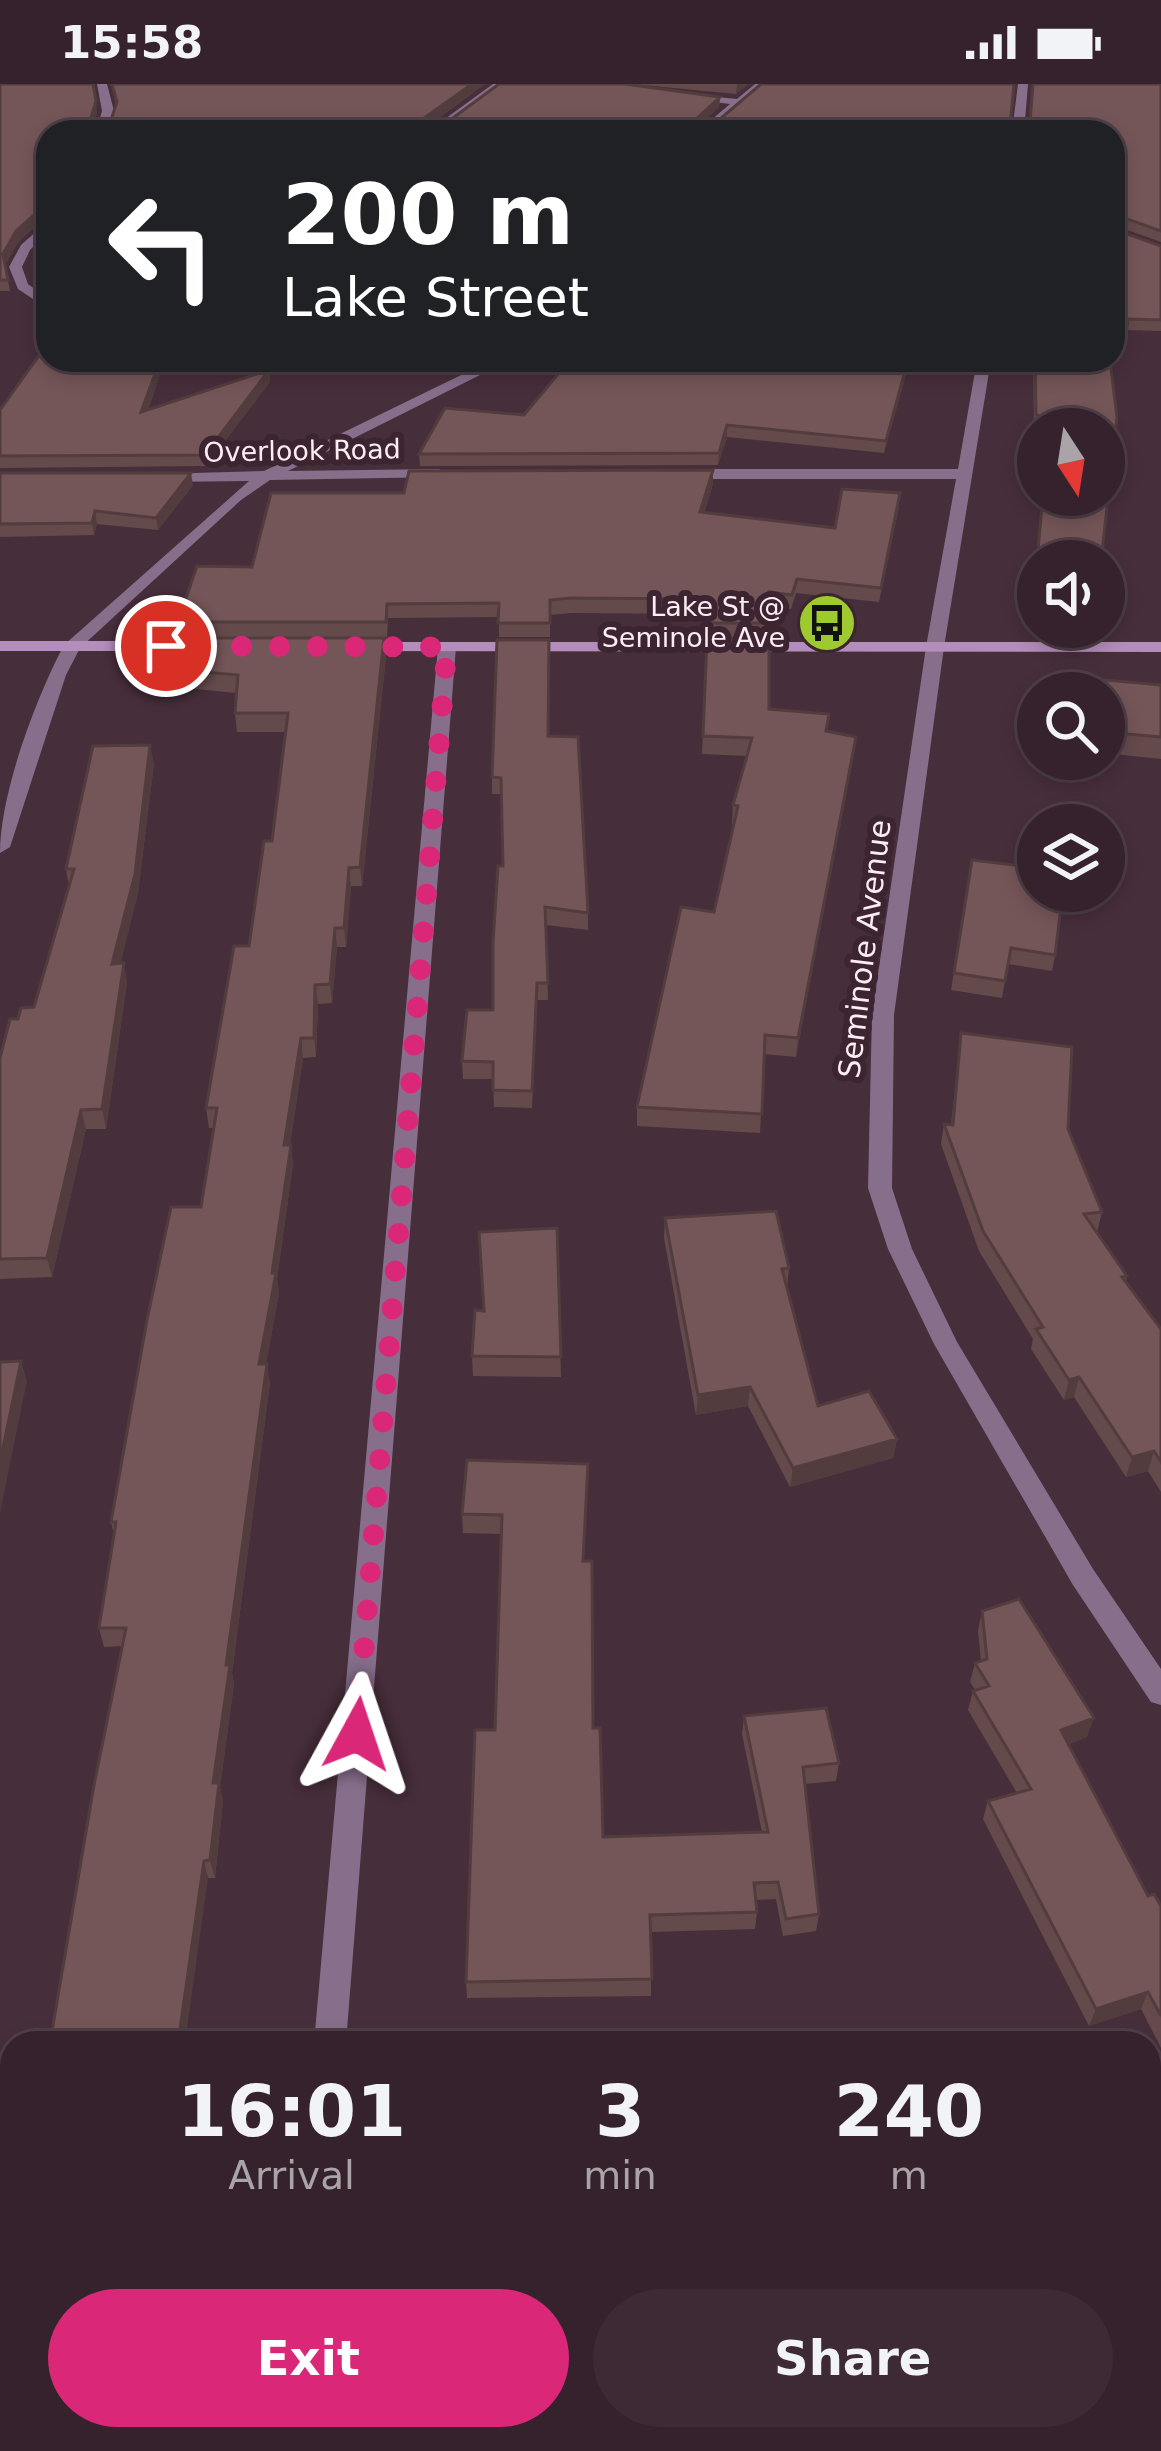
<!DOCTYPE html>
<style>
body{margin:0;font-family:"DejaVu Sans",sans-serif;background:#3d2a34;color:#f1f3f6;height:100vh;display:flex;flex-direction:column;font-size:45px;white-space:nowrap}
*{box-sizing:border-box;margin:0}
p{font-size:39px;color:#aaa4a9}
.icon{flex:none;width:66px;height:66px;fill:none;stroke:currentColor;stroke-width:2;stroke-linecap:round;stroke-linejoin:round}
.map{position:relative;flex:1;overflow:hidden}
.drawer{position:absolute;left:0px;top:1947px;width:1161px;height:420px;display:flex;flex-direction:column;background:#35222c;border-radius:36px 36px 0 0;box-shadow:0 6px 18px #0003,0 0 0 3px #4f3f48}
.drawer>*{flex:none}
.guide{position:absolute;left:36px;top:36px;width:1089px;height:252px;border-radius:36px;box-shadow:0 6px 18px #0003,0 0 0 3px #4f3f48;background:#202124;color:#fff;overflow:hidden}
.needle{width:78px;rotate:168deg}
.tools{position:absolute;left:1017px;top:324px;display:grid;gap:24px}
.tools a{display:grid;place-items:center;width:108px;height:108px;border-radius:50%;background:#35222c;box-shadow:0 6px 18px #0003,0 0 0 3px #4f3f48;font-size:60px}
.pin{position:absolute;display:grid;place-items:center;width:102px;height:102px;color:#fff;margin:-51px;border:6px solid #fff;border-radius:50%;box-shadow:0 3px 12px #0007}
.me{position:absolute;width:132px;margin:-66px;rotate:5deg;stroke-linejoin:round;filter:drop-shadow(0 0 9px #0008)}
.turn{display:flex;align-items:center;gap:42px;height:252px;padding:0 48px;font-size:54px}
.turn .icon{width:156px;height:156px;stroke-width:2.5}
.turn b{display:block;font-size:84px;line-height:102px}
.eta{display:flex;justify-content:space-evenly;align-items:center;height:204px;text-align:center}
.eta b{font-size:72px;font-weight:800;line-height:84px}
.cta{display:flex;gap:24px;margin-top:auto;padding:24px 48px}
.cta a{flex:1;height:138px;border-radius:72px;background:#db2777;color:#fff;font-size:48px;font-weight:800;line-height:138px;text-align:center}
.cta a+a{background:#3d2a34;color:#f1f3f6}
.status{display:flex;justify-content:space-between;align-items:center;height:84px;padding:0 60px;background:#35222c;direction:ltr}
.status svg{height:33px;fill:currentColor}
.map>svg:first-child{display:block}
</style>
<div class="status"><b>15:58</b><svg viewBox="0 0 49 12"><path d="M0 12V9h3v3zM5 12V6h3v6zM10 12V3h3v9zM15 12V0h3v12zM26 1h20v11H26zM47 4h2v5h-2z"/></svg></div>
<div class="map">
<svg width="1161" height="2367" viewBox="0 0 1161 2367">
<rect width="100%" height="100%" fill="#472e3b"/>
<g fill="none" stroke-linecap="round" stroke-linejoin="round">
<path fill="#876f8c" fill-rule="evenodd" d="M97 0H107L114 27 108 48H96L102 27Z
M493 0H505L440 48H427Z
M755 0H767L710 48H697L730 20 690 15 686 10 737 15Z
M1018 0H1028L1024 48H1012Z
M48 137V148L30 166 22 183 28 200 48 215V225L18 205 9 183 21 161Z
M492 276H510L288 387 439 385 447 390 444 393 270 396 241 416 80 564 66 591 10 763 0 769C0 709 36 614 64 561L249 397 162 398 154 393 157 390 264 387Z
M977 276H991L944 563 894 931 892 1104 912 1165 957 1258 1093 1485 1161 1585V1621L1151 1618 1073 1501 934 1260 888 1165 868 1104 872 931 926 563 956 395H684L676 390 684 385H958Z
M447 558 456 563 346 1959H314L438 563Z
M274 2355H312L311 2367H273Z"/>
<path fill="#b38dbb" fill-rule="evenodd" d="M0 557H199L208 562 199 567H0Z
M353 558H1161V568L347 567 344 563Z"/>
</g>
<path fill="#654a4c" d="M0 0 97 27 94 42H109L116 20 111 0H485L429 41 442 42 720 13 719 23 701 40 707 42V48H48V128L45 134 18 158 5 181 10 207H0Z
M633 0H749L736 10Z
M761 0 1010 41 1029 38 1032 0H1161V158L1113 141V48H710Z
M1113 141V145L1161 162V247L1126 246 1124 261 1113 260Z
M48 276H165L148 326 269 286 270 298 206 382 0 384V326Z
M372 276H430L422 281 399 287Z
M570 276H910L884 369 727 353 718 381 420 382 419 370 524 331Z
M1033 276H1110L1117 334 1101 477H1038V501L1034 500 1042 411H1104V345H1040L1034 342Z
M0 389 193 401 158 446 97 440 94 451 0 453Z
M713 400 704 429 835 444 899 423 879 518 796 509 791 525 769 523 768 553H707L708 530 571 529 550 531V553H499V533L388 534 387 553H180L178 538 252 483 404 409Z
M384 554 386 572 362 802H351L346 863H337L332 919 318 920 316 973 303 974 290 1061 293 1080 277 1195 279 1209 266 1280 270 1299 232 1589 234 1600 220 1703 223 1717 215 1794H208L123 1562 104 1563 99 1544 114 1451 111 1438 201 1123 214 1044H209L206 1024 249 862 272 757 285 648H237L235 629 236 609 164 602 161 584Z
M707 554 769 625 828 647 856 653 796 973 764 970 760 1049 637 1042V1023L714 828 733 740H732L733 721 747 672 702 670Z
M1074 593 1161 601V675L1104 669V609H1071Z
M548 652 588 829V846L546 841 548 916H537L532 1024 494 1023 493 995H463L462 977 493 926 503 782 502 710H492V693Z
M154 679 138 809 120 879 127 898 106 1045H86L52 1193 0 1195V974L18 935 34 923 69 802 66 785Z
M972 776 1055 871 1052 887 1008 880 1002 914 951 906Z
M961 949 1068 1045 1102 1128 1097 1148 1127 1192 1126 1198 1161 1245V1408L1148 1387 1126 1393 1074 1313 1064 1316 1031 1265 1033 1255 979 1167 941 1060 944 1040 951 1041Z
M665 1134 789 1184 787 1204 818 1322 897 1355 893 1374 790 1403 748 1322 696 1331 664 1154Z
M557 1144 561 1293 473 1292 472 1272 484 1227Z
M467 1376 584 1477 593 1644 603 1753 762 1748 742 1650 744 1632 839 1679 836 1697 805 1700 819 1830 816 1847 783 1852 776 1815 756 1816 757 1828 755 1845 651 1848V1912L467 1914 466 1898 495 1646 501 1450 463 1449 462 1430Z
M982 1527 1087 1653 1069 1660 1148 1812 1161 1822V1964L1141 1925 1089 1942 983 1735 988 1717 1017 1709 968 1626 973 1607 975 1606 970 1598 975 1579 981 1577 978 1547Z"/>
<path fill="#523c3e" d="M472 0H485L424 44V34Z
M737 0H749L736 10Z
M720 13 719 23 693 48V38Z
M96 17 97 27 92 47 90 37Z
M48 114V128L45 134 18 158 5 181 3 170 16 147Z
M160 276H165L143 340 141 328Z
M399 276H430L422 281 399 287Z
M908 276H910L884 369 886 357Z
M269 286 270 298 206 382 205 371Z
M727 341V353L718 381 719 369Z
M713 386V400L700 442V428Z
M191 389 193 401 158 446 156 434Z
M95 427 97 440 94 451 92 439Z
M384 554 386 572 362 802 360 783Z
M856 653 854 671 796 973 798 954Z
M150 661 154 679 138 809 116 899 112 880Z
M349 784 351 802 346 863 344 844Z
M335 844 337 863 332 919 330 900Z
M124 879 127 898 106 1045 102 1025Z
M315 901 318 920 316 973 314 954Z
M301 954 303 974 287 1080 284 1061Z
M81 1026 86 1045 52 1193 47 1174Z
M291 1061 293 1080 277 1195 279 1209 263 1299 259 1280Z
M21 1277 27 1297 0 1429V1378Z
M267 1280 270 1299 232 1589 234 1600 220 1703 223 1717 215 1794 210 1776 213 1699 226 1581Z
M1079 1293 1074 1313 1064 1316 1069 1296Z
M750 1303 748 1322 696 1331 698 1311Z
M897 1355 893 1374 790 1403 793 1384Z
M1154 1367 1148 1387 1126 1393 1132 1373Z
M1094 1634 1087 1653 1056 1664 1061 1646Z
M204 1777 208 1794 185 1959H178Z
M1148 1908 1141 1925 1089 1942 1096 1925Z
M118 2355H126L125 2367H116Z"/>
<path fill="#755658" stroke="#523c3e" stroke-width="3" d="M0 0H93L96 17 90 37 94 42H109L117 18 112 0H472L424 34 423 41 442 42 499 0H625L720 13 693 38 707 42 700 48H48V114L43 123 16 147 3 170 8 196H0Z
M761 0H1014L1010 41 1030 38 1033 0H1161V147L1113 130V48H825L785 45 783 48H710L713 41Z
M1113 141V145L1161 162V236L1128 235 1126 250 1113 248Z
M48 259V276H160L141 328 269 286 205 371 0 372V326Z
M570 276H908L886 357 727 341 719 369 419 370 445 324 524 331Z
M1035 276H1110L1117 334 1101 477H1038V488H1036L1043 411H1104V345H1049L1050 338 1036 330Z
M713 386 700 428 835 444 842 405 900 409 881 504 797 495 792 511 769 508V539H708L709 515 571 514 550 516V539H498L499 519 387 520 386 538H178L197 482 252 483 271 409H404L409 387Z
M0 389H191L156 434 95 427 92 439 0 440Z
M171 554H384L360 783 349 784 344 844H335L330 900 315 901 314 954H301L284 1061H291L272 1189H276L259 1280H267L226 1581H230L213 1699H219L210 1776 204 1777 178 1959H50L94 1701 126 1544H99L116 1438H111L147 1236 171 1123H201L217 1024H206L234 862H249L264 757H272L288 629H235L238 591 161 584Z
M707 554H769V625L829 630 826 647 856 653 798 954 765 951 762 1030 637 1023 681 823 714 828 738 722 733 721 752 654 703 652Z
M497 556H549L548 652 578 653 588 829 545 823 548 899H537L532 1007 493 1006V978L462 977 467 926H493V859L498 782H503L501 694 492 693Z
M1074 593 1161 601V653L1104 648V609H1073Z
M150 661 135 790 112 880 124 879 102 1025 81 1026 47 1174 0 1175V974L10 935H18L21 924 34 923 74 785H66L93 662Z
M972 776 1038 784V807H1063L1055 871 1011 864 1005 897 954 889Z
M961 949 1072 963 1068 1045 1102 1128 1084 1130 1127 1192 1122 1193 1161 1245V1378L1154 1367 1132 1373 1079 1293 1069 1296 1036 1245 1043 1243 983 1147 944 1040 953 1041Z
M776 1127 789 1184 782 1185 818 1322 869 1307 897 1355 793 1384 750 1303 698 1311 665 1134Z
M557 1144 561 1273 472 1272 475 1226 484 1227 479 1148Z
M21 1277 0 1378V1278Z
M467 1376 588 1380 583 1477H592L593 1644H600L603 1753 768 1748 744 1632 826 1624 839 1679 803 1683 819 1830 786 1835 778 1798 754 1799 757 1828 650 1831 652 1895 466 1898 475 1646H495L502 1431 462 1430Z
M1019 1515 1094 1634 1061 1646 1148 1812 1154 1810 1161 1822V1932L1148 1908 1096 1925 988 1717 1031 1705 973 1607 989 1602 975 1579 987 1575 982 1527Z
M12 2136V2355H118L116 2367H0V2222Z"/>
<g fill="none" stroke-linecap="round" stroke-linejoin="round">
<path stroke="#db2777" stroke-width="21" stroke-dasharray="0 37.8" d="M166 562 447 563 357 1650"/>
</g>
<defs>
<symbol id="bus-disc" viewBox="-11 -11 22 22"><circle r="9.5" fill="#9eca2f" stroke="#3c2431"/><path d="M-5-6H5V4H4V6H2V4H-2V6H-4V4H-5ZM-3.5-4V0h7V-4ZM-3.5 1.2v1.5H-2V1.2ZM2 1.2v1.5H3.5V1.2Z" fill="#111"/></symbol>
</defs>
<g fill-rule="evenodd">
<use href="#bus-disc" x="794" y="506" width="66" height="66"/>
</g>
<g text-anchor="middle" stroke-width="12" stroke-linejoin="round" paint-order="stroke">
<g font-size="27" fill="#fcecf3" stroke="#3c2431">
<text transform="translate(302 367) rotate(-1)" y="9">Overlook Road</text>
</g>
<g font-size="27" fill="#fcecf3" stroke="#3c2431" text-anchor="end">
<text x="785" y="532">Lake St @<tspan x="785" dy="31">Seminole Ave</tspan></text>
</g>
<g font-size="30" fill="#fcecf3" stroke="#3c2431">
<text transform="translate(865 865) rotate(-83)" y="10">Seminole Avenue</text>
</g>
</g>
</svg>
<div class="tools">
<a><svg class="needle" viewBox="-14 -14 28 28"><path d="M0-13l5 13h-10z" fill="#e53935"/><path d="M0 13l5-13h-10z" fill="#aaa4a9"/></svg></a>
<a><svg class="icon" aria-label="sound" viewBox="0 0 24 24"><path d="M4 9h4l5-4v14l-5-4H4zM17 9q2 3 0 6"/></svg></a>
<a><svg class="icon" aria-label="search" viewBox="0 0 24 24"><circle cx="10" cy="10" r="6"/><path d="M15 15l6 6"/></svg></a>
<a><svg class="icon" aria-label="layers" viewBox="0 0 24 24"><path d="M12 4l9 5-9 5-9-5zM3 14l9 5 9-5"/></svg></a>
</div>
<div class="pin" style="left:166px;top:562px;background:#d93025"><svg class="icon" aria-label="arrive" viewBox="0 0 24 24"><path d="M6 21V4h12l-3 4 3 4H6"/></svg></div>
<svg class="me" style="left:357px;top:1650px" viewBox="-20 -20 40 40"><path d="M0-17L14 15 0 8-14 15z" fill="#db2777" stroke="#fff" stroke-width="4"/></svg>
<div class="guide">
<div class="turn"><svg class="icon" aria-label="left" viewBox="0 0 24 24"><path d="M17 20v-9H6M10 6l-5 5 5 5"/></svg><div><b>200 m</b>Lake Street</div></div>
</div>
<section class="drawer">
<div class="eta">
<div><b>16:01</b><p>Arrival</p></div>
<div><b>3</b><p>min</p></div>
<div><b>240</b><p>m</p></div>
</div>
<div class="cta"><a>Exit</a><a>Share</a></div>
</section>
</div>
